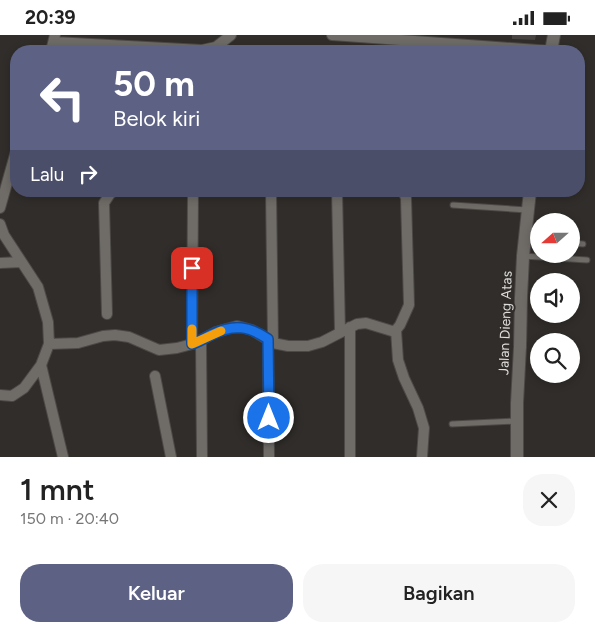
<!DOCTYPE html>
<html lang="id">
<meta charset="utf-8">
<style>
body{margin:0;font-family:Figtree,sans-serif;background:#f6f6f6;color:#222;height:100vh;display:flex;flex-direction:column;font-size:19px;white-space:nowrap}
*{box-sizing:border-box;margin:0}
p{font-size:16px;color:#767676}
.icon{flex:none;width:28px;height:28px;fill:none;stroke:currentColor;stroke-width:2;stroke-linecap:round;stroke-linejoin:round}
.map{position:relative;height:422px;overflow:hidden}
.sheet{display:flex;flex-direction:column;background:#fff;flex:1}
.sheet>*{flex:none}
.hud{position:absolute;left:10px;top:10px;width:575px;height:152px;border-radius:20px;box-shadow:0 2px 8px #0003;background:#5d6284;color:#fff;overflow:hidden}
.needle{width:32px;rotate:249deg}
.buttons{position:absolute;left:530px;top:178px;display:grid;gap:10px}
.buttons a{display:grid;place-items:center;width:50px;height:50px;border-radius:50%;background:#fff;box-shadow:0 2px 8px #0003;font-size:25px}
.pin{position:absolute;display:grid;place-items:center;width:42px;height:42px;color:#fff;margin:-21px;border-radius:10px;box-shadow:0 2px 8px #0006}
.me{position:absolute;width:55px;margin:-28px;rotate:0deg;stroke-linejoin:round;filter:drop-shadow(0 0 4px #0008)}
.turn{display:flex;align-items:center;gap:18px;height:105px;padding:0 20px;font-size:22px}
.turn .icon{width:65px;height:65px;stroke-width:2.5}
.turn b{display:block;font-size:35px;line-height:42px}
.then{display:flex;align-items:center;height:48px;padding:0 20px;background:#0003;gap:10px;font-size:19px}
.round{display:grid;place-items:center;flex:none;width:52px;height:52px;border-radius:20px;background:#f6f6f6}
.headline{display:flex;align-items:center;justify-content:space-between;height:85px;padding:0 20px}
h1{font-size:30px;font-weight:600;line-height:38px}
.primary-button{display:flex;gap:10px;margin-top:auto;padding:10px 20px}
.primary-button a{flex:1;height:58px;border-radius:20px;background:#5d6284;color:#fff;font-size:20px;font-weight:600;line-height:58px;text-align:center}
.primary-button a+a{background:#f6f6f6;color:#222}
.status{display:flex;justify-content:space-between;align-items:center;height:35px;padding:0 25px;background:#fff;direction:ltr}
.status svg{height:14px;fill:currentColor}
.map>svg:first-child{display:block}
</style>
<div class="status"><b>20:39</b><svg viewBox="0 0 49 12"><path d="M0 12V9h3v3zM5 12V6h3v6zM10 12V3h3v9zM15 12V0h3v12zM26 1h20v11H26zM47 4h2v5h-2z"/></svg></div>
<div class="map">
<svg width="595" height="422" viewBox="0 0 595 422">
<rect width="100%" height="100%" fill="#302d2a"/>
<path fill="#474341" d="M512 0H536L535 5 512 4Z"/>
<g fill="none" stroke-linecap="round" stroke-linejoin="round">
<defs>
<path id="service" d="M453 170 527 175
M524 205 539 206
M571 208 583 209
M523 221 587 225
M452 389 516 386"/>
<path id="minor" d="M332 0 551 16
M54 7 202 15 216 12 231 0
M51 16 55 0
M271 156 273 308
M337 156 340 297
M403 156 406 163 409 270 400 290 396 295 398 325 404 343 418 373 424 393 422 422
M0 173 16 116
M0 189 4 200 38 252 48 287 49 309 41 330 24 353 12 361 0 360
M0 228 21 227
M107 279 104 168 110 159 114 156
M350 292V422
M268 304 269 422
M201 305 202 422
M49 309 78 308 103 301 115 300 129 302 159 315 177 313 196 308 216 297 237 291 252 295 273 308 288 311H308L322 307 357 289 366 288 392 296 396 295
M192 309 193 156
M41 330 63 422
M155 341 171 422"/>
<path id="tertiary" d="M551 16 554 0
M517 422V368L520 312 521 263 523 221 530 156"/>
</defs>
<use href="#service" stroke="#4c4947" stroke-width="7"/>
<use href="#minor" stroke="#4c4947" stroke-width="12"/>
<use href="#tertiary" stroke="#4c4947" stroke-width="14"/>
<use href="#service" stroke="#6f6c68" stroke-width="5"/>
<use href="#minor" stroke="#6f6c68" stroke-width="10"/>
<use href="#tertiary" stroke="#6f6c68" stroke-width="12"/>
</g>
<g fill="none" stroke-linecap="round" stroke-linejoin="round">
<defs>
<path id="route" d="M192 233V309C199 307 206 302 213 299 234 289 249 291 268 304L269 383"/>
</defs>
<use href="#route" stroke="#114b97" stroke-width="12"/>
<use href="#route" stroke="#1a73e8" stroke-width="9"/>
<path stroke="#f59e0b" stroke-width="9" d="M192 294V309L221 296"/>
</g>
<g text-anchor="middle" stroke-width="4" stroke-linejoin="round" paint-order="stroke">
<g font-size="14" fill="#dfdddb" stroke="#302d2a">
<text transform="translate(505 288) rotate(-88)" y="5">Jalan Dieng Atas</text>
</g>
</g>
</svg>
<div class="buttons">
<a><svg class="needle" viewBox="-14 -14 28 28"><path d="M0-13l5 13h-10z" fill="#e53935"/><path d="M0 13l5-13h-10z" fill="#767676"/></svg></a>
<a><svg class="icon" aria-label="sound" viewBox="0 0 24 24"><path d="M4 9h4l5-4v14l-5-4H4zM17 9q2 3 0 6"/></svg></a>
<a><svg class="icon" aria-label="search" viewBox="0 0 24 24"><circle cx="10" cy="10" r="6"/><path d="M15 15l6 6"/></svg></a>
</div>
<div class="pin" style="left:192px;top:233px;background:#d93025"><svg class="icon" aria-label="arrive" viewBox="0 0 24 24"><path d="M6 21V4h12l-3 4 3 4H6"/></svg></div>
<svg class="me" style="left:269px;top:383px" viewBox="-20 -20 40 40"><circle r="17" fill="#1a73e8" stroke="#fff" stroke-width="3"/><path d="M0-11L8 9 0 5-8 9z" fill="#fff"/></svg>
<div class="hud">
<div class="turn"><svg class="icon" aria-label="left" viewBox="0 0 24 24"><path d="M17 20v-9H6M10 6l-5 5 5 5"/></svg><div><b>50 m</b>Belok kiri</div></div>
<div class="then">Lalu<svg class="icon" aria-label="right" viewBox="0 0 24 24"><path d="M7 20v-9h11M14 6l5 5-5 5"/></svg></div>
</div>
</div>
<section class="sheet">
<div class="headline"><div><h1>1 mnt</h1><p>150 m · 20:40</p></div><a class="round"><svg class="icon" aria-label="close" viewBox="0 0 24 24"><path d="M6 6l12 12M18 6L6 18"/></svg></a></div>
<div class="primary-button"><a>Keluar</a><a>Bagikan</a></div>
</section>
